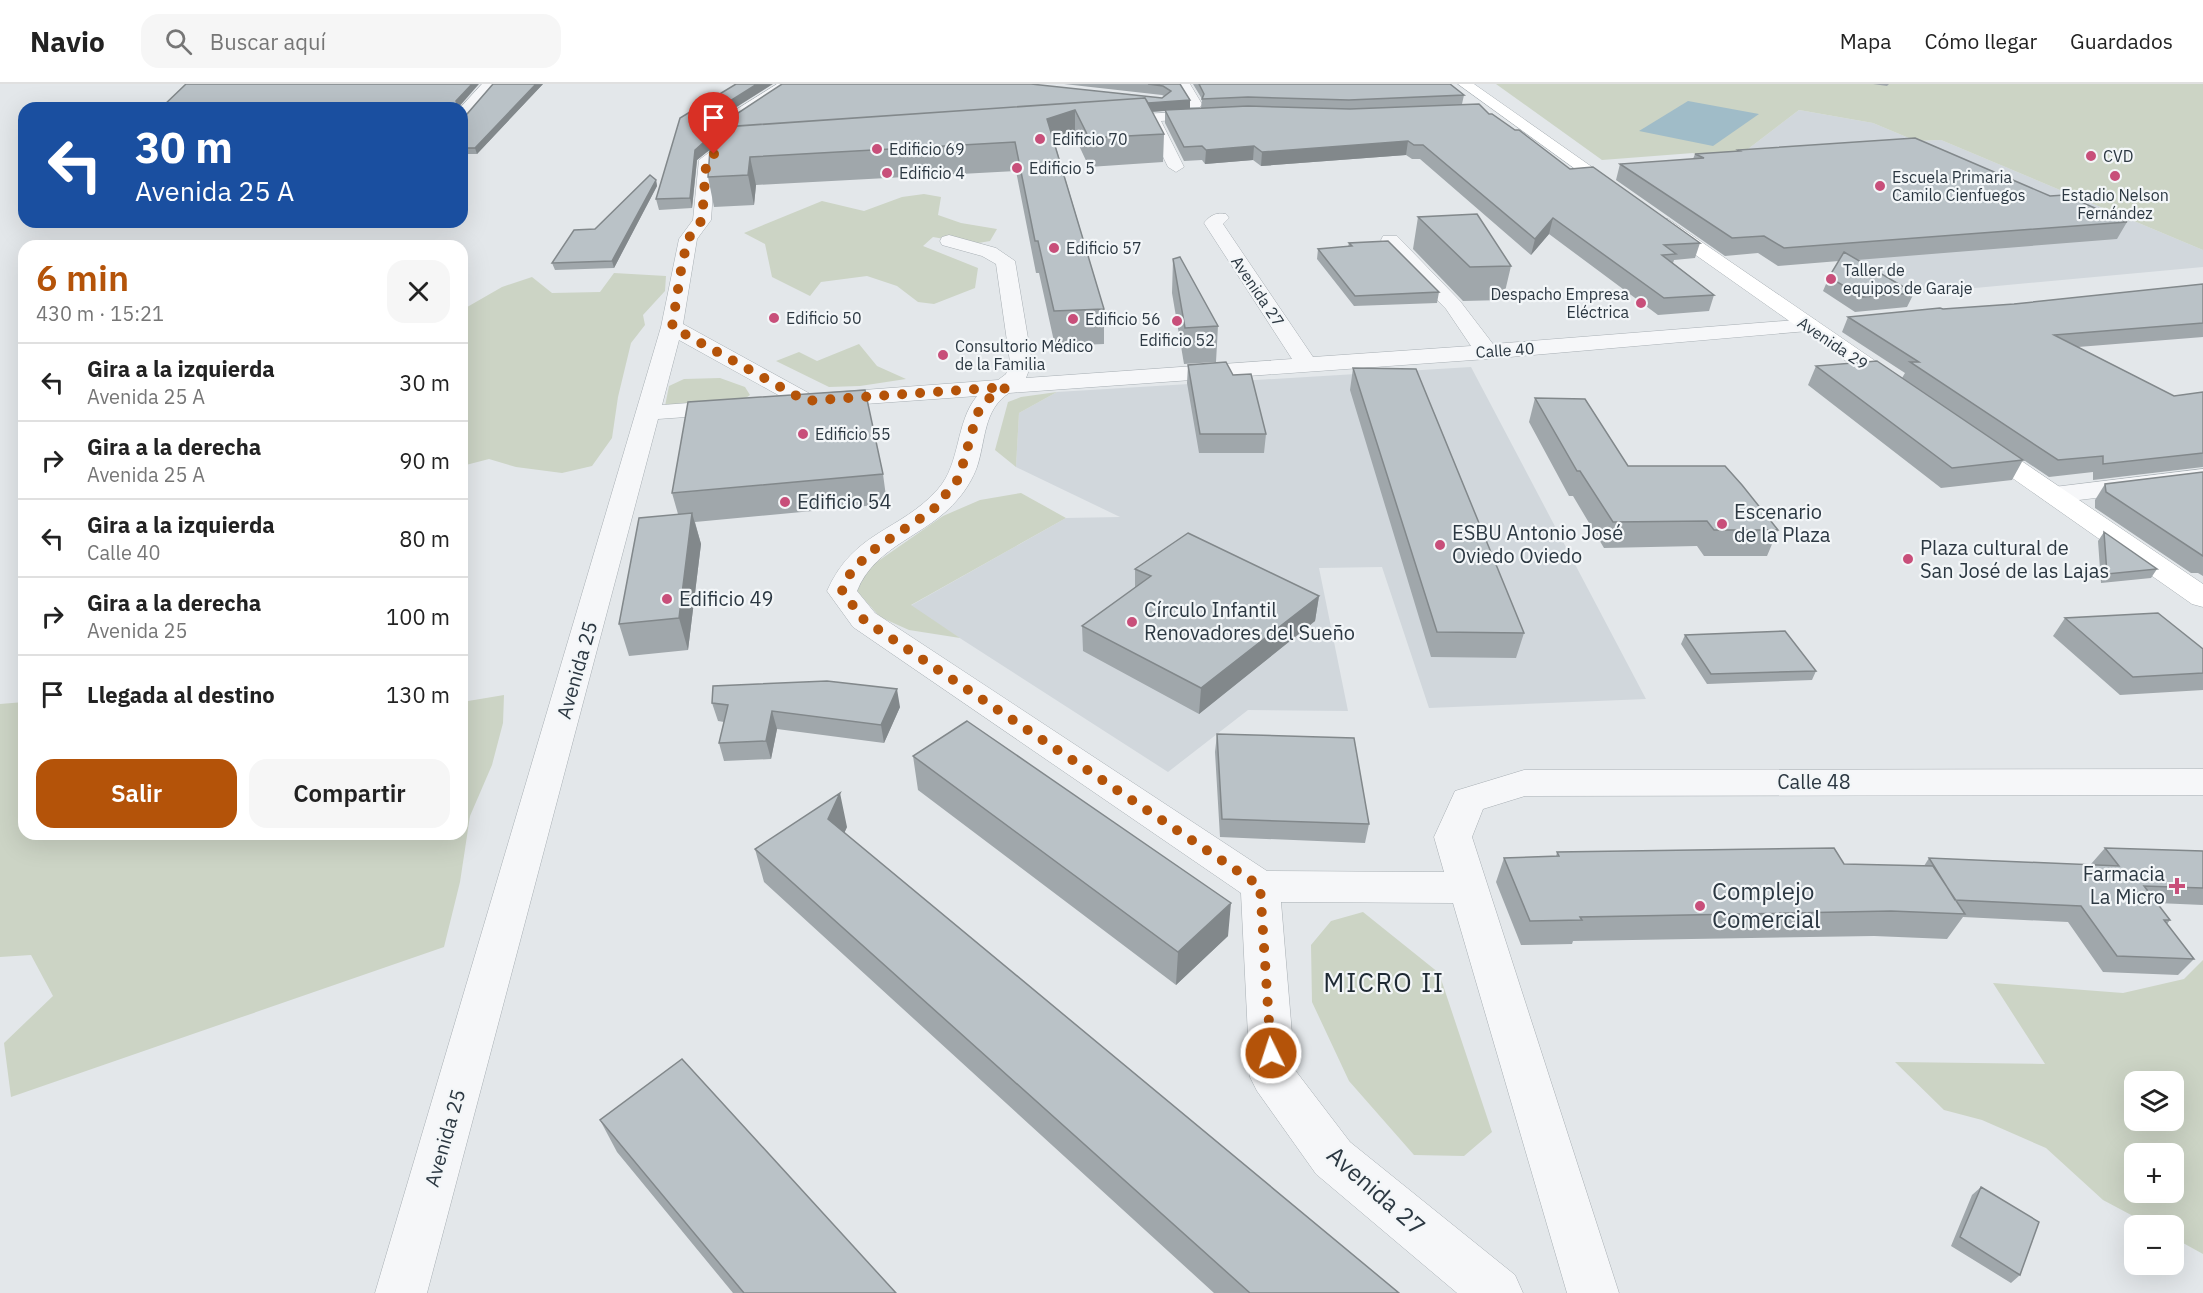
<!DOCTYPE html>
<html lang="es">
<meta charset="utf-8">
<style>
body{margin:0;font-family:"IBM Plex Sans",sans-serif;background:#f6f6f6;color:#222;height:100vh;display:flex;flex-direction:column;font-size:22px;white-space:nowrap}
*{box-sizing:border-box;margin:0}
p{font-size:20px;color:#767676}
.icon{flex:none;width:33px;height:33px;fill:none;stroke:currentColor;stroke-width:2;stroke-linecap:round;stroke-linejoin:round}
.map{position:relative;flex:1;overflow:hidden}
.sheet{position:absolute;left:18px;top:156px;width:450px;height:600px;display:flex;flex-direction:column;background:#fff;border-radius:18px;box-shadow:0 6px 24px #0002}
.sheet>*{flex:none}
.guide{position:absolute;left:18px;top:18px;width:450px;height:126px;border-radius:18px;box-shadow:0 6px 24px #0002;background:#1a4fa0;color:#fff;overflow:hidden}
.fabs{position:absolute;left:2124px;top:987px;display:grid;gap:12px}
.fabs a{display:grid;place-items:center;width:60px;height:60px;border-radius:12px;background:#fff;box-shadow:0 6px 24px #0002;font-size:30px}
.pin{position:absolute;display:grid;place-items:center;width:51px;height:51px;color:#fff;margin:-62px -26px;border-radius:50% 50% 50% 0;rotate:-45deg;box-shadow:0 0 6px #0007}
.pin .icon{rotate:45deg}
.me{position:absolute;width:66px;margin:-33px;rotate:356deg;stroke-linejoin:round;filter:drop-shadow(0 0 4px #0008)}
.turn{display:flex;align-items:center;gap:21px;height:126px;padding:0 18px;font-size:27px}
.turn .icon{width:78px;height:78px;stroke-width:2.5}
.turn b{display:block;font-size:42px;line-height:51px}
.round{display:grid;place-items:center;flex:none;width:63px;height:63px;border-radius:18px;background:#f6f6f6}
.overview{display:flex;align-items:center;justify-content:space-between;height:102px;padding:0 18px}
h1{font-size:36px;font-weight:600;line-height:45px;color:#b45309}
.primary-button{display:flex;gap:12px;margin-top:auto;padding:12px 18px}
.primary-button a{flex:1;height:69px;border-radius:18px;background:#b45309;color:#fff;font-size:24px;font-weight:600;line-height:69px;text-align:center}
.primary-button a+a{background:#f6f6f6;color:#222}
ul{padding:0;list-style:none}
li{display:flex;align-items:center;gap:18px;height:78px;padding:0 18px;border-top:2px solid #e0e0e0}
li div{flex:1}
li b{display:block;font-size:22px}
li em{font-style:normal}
header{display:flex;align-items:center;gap:36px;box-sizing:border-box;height:84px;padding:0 30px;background:#fff;border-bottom:2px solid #e0e0e0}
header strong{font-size:28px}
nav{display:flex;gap:33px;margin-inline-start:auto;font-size:21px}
.search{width:420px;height:54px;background:#f6f6f6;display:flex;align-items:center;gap:15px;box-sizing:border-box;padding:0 21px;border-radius:18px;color:#767676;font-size:22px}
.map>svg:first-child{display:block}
</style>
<header>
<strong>Navio</strong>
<div class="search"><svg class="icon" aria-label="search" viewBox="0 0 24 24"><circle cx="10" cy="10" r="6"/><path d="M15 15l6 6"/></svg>Buscar aquí</div>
<nav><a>Mapa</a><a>Cómo llegar</a><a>Guardados</a></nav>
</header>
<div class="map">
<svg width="2203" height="1209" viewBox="0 0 2203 1209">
<rect width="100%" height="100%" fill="#e3e7ea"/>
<path fill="#d1d7dc" d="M1799 26 1873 39 1916 57 1941 56 2203 166V183L1900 211 1666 77 1735 75Z
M1471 283 1646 615 1429 624 1382 483 1319 484 1348 627 1248 626 1168 688 910 522 1066 434 1120 433 1016 383 1019 329 1057 308Z"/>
<path fill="#ccd4c5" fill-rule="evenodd" d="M1496 0H2203V166L1941 56 1916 57 1873 39 1799 26 1735 75 1705 74 1693 69 1602 76Z
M924 110 941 113 938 131 961 139 997 145 990 157 973 160 933 153 923 162 978 184 975 204 934 220 918 218 897 202 867 192 821 198 810 212 772 193 765 160 744 149 822 117 864 127 902 113Z
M614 189 666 192 665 207 643 231 645 241 631 259 618 313 612 354 592 382 562 389 516 383 489 375 462 382V226L502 203 532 193 552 209 600 208Z
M859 260 877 282 906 295 860 302 829 303 776 277 799 268 817 277Z
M720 294 745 303 750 311 743 316 665 322 669 302 684 295Z
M1057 308 1019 329 1016 383 995 366 1008 318 1021 313Z
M1021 409 1066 434 911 521 960 554 909 546 880 533 854 504 871 482 943 432 980 416Z
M504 611 503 639 492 681 470 732 460 798 444 863 11 1013 4 959 53 912 31 871 0 873V620L24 618V750H462V618Z
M1363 828 1439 889 1492 1048 1464 1072 1414 1071 1349 997 1312 918 1311 861 1331 837Z
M2203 876V1170L2174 1154V1142L2150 1141 2103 1116 2046 1064 1982 1036 1944 1026 1895 978 2045 980 1993 899 2123 909 2184 895ZM2134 998H2174V1036H2134ZM2134 1070H2174V1108H2134Z"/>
<path fill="#a0bcc8" d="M1688 17 1759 30 1713 62 1639 47Z"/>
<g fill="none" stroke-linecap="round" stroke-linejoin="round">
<defs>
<path id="minor" d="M482 0H497L467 34 462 35 460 24Z
M777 0H794L738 37 735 59H758L760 62 758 65 730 68 715 78 711 136 697 155 683 240 814 312 823 309 998 296 1006 290 1010 278 996 180 982 172 942 161 940 157 942 153 949 151 996 164 1015 177 1032 278 1026 294 1292 275 1204 139C1210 131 1217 128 1226 130L1229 134 1223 140 1313 273 1471 262 1446 225 1383 160 1381 156 1383 152H1397L1460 217 1493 260 1808 235 1816 236 1819 241 1816 246 1808 247 1487 275 1009 309C983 326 986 356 977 383 973 394 966 406 958 415 928 452 876 460 857 507L875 529 1267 787 1444 788 1434 753 1455 707 1524 686 2203 685V711L1525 712 1483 725 1472 753 1619 1209H1567L1453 819 1281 818 1295 986 1350 1058 1515 1191 1523 1209H1457L1316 1090 1257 1007 1250 993 1241 809 853 543 827 507C854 446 900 448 938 405 961 379 955 339 977 312L823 323C814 321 807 324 798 322L679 256 662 321 729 316 738 318 741 323 738 328 729 330 658 335 427 1209H375L661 243 679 155 693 136 699 76 718 62 726 32Z
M1176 0H1190L1202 20 1200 23H1190Z
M1210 26 1217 30 1215 33 1161 37 1184 83 1176 88 1168 83 1146 38 1112 40 1105 36 1112 32Z
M2203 385V401L2054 419 2045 417 2041 411 2045 405 2054 403Z"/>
<path id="secondary" d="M1458 0H1474L1629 109 1626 113H1614Z
M1662 134 1668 135 1906 298 1910 303 1906 308 1898 310 1890 308 1656 143 1653 139 1656 135Z
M1980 352 1989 355 2203 500V523L2192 520 1971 365 1967 360 1971 355Z"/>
</defs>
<use href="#minor" stroke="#a8afb4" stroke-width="1"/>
<use href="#secondary" stroke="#a8afb4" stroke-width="1"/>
<use href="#minor" fill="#f6f7f9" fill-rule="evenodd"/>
<use href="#secondary" fill="#fff" fill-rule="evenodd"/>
</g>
<path fill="#a0a7ab" d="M493 0H543L477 70H465L462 74V31L467 30Z
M1064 0H1180L1190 16V25L1201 24 1202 15 1193 0H1450L1464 11 1462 20 1489 30 1570 85 1700 159 1695 174 1674 176 1673 179 1714 211 1709 227 1658 231 1549 150 1531 171 1420 75H1412L1406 71 1261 82 1253 76 1205 80 1202 76 1184 77 1165 39V27L1152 28 1164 50 1163 78 1089 83 1075 53 1055 60 1104 225V260L1055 262 1039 189H1036L1016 87 756 101 754 121 714 123 708 93 710 65 697 76 692 124 659 126 656 115 724 31 720 46 1162 14 1164 12 1162 11Z
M1873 0H1889L1887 2Z
M1738 66 2050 112 2127 138 2117 155 1857 176 1914 209 1907 223 1855 228 1823 207 1829 193 1839 177 1778 182 1758 169 1725 172 1616 96 1620 80 1693 75 1695 70 1738 67Z
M656 96 657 102 614 184 555 186 552 179Z
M1418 133 1511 182 1503 216 1463 217 1413 165Z
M1349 159 1439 208 1437 219 1354 222 1317 175 1318 165 1348 163Z
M1173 175 1218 242 1216 278 1184 280 1172 209Z
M2203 200V253L2078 263 2174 312 2203 308V383L2093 396V388L2049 393 1902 294 1905 289 1842 248 1848 233 2014 220Z
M1188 281 1266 350 1264 369H1199L1187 299Z
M1816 282 2023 376 2012 396 1941 404 1808 301Z
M1353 284 1524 549 1516 574 1431 573 1350 306Z
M1535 314 1628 382 1778 446 1767 472H1704L1697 462 1604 464 1573 412H1569L1529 338Z
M2203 388V492L2198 489H2191L2095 424V416L2105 400Z
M883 390 887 420 695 438 701 460 688 566 629 572 619 540 678 430 672 409Z
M2104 448 2157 485 2151 494 2101 499 2098 457Z
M1135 485 1319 512 1315 537 1199 630 1083 567 1082 542 1135 504Z
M2065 534 2203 565V606L2120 611 2053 552Z
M1685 551 1816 587 1812 596 1707 600 1681 560Z
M712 619 900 623 884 659 777 645 771 675 724 677 719 659 724 638 718 637Z
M1217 650 1369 740 1365 759 1220 753 1215 668Z
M913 672 1228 852 1176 901 918 706Z
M847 743 844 749 1399 1209H1214L764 798 755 765Z
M2105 764 2203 767V821L2157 819 2170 836 2167 840 2194 875 2178 891 2103 888 2068 838 1963 833 1947 855 1874 852 1573 857 1572 860 1521 861 1496 798 1504 774 1556 773 1557 768 1844 780 1924 782 1929 774 2092 781 2091 780Z
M600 1036 896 1209H733L617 1068Z
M1981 1103 2020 1191 2011 1199 1951 1162 1972 1111Z"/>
<path fill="#82888b" d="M472 0H479L458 24 456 17Z
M536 0H543L477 70 475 64Z
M757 0H773L724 31 716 61 697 76 692 124 690 114 695 66 722 22Z
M1190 16V25L1078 33 1075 26V53L1048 63 1047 35 736 47Z
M251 22 252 24H222Z
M1408 57 1406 71 1261 82 1262 68Z
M1254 62 1253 76 1205 80 1206 66Z
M463 64 465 70 462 74V65Z
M750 73 756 101 754 121 748 91Z
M656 96 657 102 614 184 612 177Z
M1553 134 1549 150 1531 171 1535 155Z
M692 429 701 460 688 566 679 534Z
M1319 512 1315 537 1199 630 1201 604Z
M897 605 900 623 884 659 881 641Z
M772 627 777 645 771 675 766 657Z
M840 709 847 743 835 769 828 735Z
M1231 819 1228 852 1176 901 1178 868Z"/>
<path fill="#bac2c7" stroke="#82888b" stroke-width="1.5" d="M186 0H472L456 17 458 24H249L251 22 222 24H161Z
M493 0H536L475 64H463L462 65V31L467 30Z
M736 0H757L722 22 714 49 695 66 690 114 656 115 680 34Z
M782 0H1031L1162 14 1171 7 1163 2 1148 0H1180L1190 16 1148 19 1145 14 736 42 738 29Z
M1199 0H1450L1464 11 1349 16 1248 13 1202 15 1204 10Z
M1145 14 1164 50 1089 54 1075 26 1047 35 1104 225 1054 227 1038 157H1035L1015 58 750 73 748 91 708 93 711 51 725 43Z
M1479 20 1489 30H1492L1515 46H1519L1570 85 1593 83 1700 159 1664 161 1676 170 1662 171 1714 211 1664 214 1553 134 1535 155 1423 61H1414L1408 57 1262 68 1254 62 1206 66 1202 62 1184 63 1165 26 1248 22 1350 25Z
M1915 54 2050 112 2065 111 2127 138 1784 164 1764 152 1732 154 1620 80 1704 74 1695 70 1740 67 1738 66Z
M650 91 656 96 612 177 552 179 574 146 595 145Z
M1477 130 1511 182 1470 183 1418 133Z
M1388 157 1439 208 1355 212 1318 165 1352 162 1349 159Z
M1844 168 1914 209 1862 213 1829 193Z
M1180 173 1218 242 1185 244 1173 175Z
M2203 200V239L2054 251 2174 312 2203 308V369L2103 380V372L2058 376 1910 278H1919L1848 233 1940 224 1943 225 2014 220Z
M1877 277 2023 376 1952 384 1816 282Z
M1226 278 1233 291 1251 290 1266 350H1200L1188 281Z
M1353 284 1416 285 1524 549 1437 548Z
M865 306 883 390 672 409 688 318Z
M1535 314 1585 315 1628 382H1725L1742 401 1778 446H1714L1707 437 1613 438 1580 387H1577Z
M2203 388V472L2106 408 2105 400Z
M692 429 679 534 619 540 639 434Z
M2104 448 2157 485 2107 490Z
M1188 449 1319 512 1201 604 1082 542 1151 492 1135 485Z
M2158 529 2203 565V589L2133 593 2065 534Z
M1785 547 1816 587 1711 590 1685 551Z
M827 597 897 605 881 641 772 627 766 657 719 659 728 621 712 619 713 602Z
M967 637 1231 819 1178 868 913 672Z
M1217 650 1354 654 1369 740 1222 735Z
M840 709 828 735 1399 1209H1250L755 765Z
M1834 764 1844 780 1933 782 1965 830 1891 827 1580 833 1582 836 1530 837 1504 774 1559 772 1557 768Z
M2105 764 2203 767V804L2144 802 2170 836H2164L2194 875 2117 872 2081 822 1955 816 1929 774 2119 782Z
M682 975 896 1209H744L600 1036Z
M1981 1103 2039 1138 2020 1191 1960 1153Z"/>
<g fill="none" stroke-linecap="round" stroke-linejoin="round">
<path stroke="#b45309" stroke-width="10" stroke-dasharray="0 18" d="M714 70 707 76 706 82 702 136 688 155 682 180 672 243 806 317 1007 303 985 317 977 330 959 394 933 426 876 464 852 486 842 507 864 536 1260 802 1271 969"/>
</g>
<g fill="#c84f7a" stroke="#f3f6f8" stroke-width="2">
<circle cx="1040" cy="55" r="6"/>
<circle cx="877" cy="65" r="6"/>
<circle cx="2091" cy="72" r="6"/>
<circle cx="1017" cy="84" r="6"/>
<circle cx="887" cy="89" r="6"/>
<circle cx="2115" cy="92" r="6"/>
<circle cx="1880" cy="102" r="6"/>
<circle cx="1054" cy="164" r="6"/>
<circle cx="1831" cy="195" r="6"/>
<circle cx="1641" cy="219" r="6"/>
<circle cx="774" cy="234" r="6"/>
<circle cx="1073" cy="235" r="6"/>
<circle cx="1177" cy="237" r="6"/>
<circle cx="943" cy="271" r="6"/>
<circle cx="803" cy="350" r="6"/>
<circle cx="785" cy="418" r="6"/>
<circle cx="1722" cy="440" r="6"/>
<circle cx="1440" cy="461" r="6"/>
<circle cx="1908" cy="475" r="6"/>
<circle cx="667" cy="515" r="6"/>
<circle cx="1132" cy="538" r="6"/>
<path d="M2174 793h6v6h6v6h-6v6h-6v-6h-6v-6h6z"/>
<circle cx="1700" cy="822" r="6"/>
</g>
<g text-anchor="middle" stroke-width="4.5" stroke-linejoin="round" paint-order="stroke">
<g font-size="16" fill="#2c3842" stroke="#f3f6f8" text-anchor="start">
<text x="1052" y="61">Edificio 70</text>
<text x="889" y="71">Edificio 69</text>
<text x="2103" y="78">CVD</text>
<text x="1029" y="90">Edificio 5</text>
<text x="899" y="95">Edificio 4</text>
<text x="1892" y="99">Escuela Primaria<tspan x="1892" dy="18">Camilo Cienfuegos</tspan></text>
<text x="2115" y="117" text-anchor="middle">Estadio Nelson<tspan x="2115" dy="18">Fernández</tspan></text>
<text x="1066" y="170">Edificio 57</text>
<text x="1843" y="192">Taller de<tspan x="1843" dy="18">equipos de Garaje</tspan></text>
<text x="1629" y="216" text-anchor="end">Despacho Empresa<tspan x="1629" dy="18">Eléctrica</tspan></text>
<text x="786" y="240">Edificio 50</text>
<text x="1085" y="241">Edificio 56</text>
<text x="1177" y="262" text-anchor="middle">Edificio 52</text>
<text x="955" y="268">Consultorio Médico<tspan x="955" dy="18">de la Familia</tspan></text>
<text x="815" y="356">Edificio 55</text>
</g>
<g font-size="16" fill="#2c3842" stroke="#f3f6f8">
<text transform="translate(1258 207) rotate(56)" y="6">Avenida 27</text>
<text transform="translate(1833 259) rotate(34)" y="6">Avenida 29</text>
<text transform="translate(1505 266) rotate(-4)" y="6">Calle 40</text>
</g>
<g font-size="20" fill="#2c3842" stroke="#f3f6f8" text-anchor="start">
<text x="797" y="425">Edificio 54</text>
<text x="1734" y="435">Escenario<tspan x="1734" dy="23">de la Plaza</tspan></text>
<text x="1452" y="456">ESBU Antonio José<tspan x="1452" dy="23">Oviedo Oviedo</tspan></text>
<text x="1920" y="471">Plaza cultural de<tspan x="1920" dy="23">San José de las Lajas</tspan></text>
<text x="679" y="522">Edificio 49</text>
<text x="1144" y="533">Círculo Infantil<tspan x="1144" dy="23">Renovadores del Sueño</tspan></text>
<text x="2165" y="797" text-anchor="end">Farmacia<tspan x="2165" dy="23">La Micro</tspan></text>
</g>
<g font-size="20" fill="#2c3842" stroke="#f3f6f8">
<text transform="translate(577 586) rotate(-74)" y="7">Avenida 25</text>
<text x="1814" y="705">Calle 48</text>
<text transform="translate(445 1054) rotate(-74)" y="7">Avenida 25</text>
</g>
<g font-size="24" fill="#2c3842" stroke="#f3f6f8" text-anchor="start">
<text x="1712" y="816">Complejo<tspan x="1712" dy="28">Comercial</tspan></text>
</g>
<g font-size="24" fill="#2c3842" stroke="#f3f6f8">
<text transform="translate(1376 1107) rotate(41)" y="8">Avenida 27</text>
</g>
<g font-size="26" letter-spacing="1.5" fill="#1e2933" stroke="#f3f6f8">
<text x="1384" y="908">MICRO II</text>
</g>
</g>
</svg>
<div class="fabs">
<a><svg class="icon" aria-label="layers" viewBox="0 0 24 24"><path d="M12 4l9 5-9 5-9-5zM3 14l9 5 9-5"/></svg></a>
<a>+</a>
<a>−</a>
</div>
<div class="pin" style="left:714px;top:70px;background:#d93025"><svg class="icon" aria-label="arrive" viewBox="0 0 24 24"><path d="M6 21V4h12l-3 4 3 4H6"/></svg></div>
<svg class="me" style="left:1271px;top:969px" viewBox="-20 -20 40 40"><circle r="17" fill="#b45309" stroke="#fff" stroke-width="3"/><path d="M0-11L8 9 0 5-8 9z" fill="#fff"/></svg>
<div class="guide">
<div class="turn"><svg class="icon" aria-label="left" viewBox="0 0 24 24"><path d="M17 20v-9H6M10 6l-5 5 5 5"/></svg><div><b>30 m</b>Avenida 25 A</div></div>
</div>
<section class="sheet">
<div class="overview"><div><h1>6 min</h1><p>430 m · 15:21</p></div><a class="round"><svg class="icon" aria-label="close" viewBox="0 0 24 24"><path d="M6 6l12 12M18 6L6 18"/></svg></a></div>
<ul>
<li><svg class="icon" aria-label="left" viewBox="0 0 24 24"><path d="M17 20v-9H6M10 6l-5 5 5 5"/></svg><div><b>Gira a la izquierda</b><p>Avenida 25 A</p></div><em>30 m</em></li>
<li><svg class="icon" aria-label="right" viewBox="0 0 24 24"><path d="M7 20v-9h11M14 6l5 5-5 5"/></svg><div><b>Gira a la derecha</b><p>Avenida 25 A</p></div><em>90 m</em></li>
<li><svg class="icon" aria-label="left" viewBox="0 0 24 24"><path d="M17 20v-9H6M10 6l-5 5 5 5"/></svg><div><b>Gira a la izquierda</b><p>Calle 40</p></div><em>80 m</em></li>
<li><svg class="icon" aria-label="right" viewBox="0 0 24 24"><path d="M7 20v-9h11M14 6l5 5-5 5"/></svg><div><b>Gira a la derecha</b><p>Avenida 25</p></div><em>100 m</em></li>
<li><svg class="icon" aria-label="arrive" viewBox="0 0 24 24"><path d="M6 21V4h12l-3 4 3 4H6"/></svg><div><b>Llegada al destino</b></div><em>130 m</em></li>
</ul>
<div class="primary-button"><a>Salir</a><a>Compartir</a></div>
</section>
</div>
